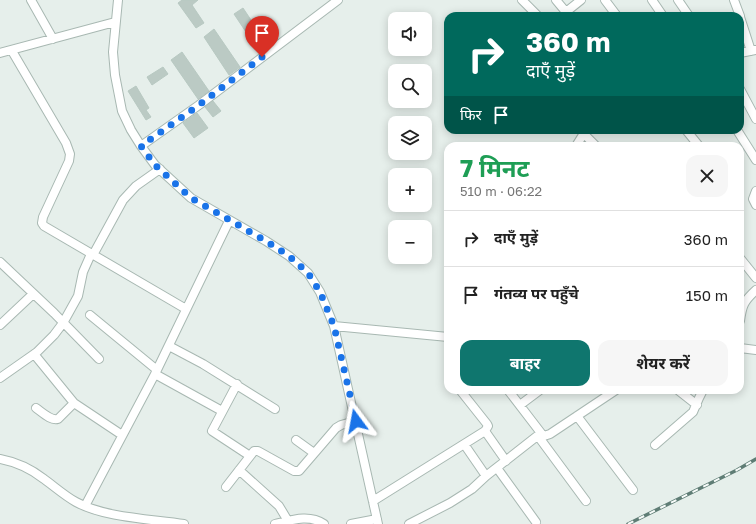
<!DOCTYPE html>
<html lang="hi">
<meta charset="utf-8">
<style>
body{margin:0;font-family:"Golos Text","Noto Sans Devanagari",sans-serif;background:#f6f6f6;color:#222;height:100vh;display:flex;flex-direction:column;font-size:15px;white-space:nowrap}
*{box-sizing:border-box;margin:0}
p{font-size:13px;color:#767676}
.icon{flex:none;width:22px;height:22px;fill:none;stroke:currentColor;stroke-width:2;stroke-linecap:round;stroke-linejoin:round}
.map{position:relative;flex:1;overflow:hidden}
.details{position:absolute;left:444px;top:142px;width:300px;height:252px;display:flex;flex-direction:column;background:#fff;border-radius:12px;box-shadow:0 2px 10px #0003}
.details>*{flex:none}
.banner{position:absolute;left:444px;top:12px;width:300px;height:122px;border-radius:12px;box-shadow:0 2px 10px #0003;background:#00695c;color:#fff;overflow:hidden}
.buttons{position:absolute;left:388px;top:12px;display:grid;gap:8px}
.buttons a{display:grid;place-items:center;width:44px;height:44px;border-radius:8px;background:#fff;box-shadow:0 2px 10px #0003;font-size:20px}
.pin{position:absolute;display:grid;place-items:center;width:34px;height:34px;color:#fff;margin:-41px -17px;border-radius:50% 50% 50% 0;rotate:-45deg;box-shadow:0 0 4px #0007}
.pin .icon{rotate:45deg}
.me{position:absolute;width:44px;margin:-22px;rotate:347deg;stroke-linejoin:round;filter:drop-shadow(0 0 3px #0008)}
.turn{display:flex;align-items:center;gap:14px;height:84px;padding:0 16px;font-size:18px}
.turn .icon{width:52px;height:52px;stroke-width:2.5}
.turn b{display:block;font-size:28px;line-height:34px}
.then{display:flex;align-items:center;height:38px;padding:0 16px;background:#0003;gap:8px;font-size:15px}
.round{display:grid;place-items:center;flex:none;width:42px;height:42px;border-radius:12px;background:#f6f6f6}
.overview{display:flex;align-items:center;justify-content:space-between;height:68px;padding:0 16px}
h1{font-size:24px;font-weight:700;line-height:30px;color:#1e9e55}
.action{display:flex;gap:8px;margin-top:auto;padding:8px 16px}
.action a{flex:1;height:46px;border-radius:12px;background:#0f766e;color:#fff;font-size:16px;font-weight:700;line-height:46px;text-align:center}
.action a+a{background:#f6f6f6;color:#222}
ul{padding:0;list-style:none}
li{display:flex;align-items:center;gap:12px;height:56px;padding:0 16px;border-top:1px solid #e0e0e0}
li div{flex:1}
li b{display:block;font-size:15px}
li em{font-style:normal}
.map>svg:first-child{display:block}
</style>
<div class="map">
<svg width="756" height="524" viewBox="0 0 756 524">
<rect width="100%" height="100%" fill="#e6efeb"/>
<path fill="#bbcac4" stroke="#b8c9c2" d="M182 0H198L192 5 204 23 196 28 178 3Z
M243 8 255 26 246 32 234 14Z
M214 29 240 67 229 75 204 37Z
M182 52 209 91 198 99 171 60Z
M163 67 168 74 152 85 147 77Z
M136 86 149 108 146 110 151 117 146 120 128 91Z
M213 101 221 111 213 117 205 107Z
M197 113 208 128 194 138 183 123Z"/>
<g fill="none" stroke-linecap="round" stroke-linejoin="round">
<defs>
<path id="minor" d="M31 0 53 39
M118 0 113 52 115 75 122 111 131 130 141 146 155 165 191 198 266 241 289 256 308 273 320 292 334 326 378 524
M522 0 538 16
M556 0 566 12
M605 0 617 16
M652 0 663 16
M678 0 689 16
M734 0 740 16
M561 16 581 0
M740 17 751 51
M12 51 66 143 70 154 69 161 43 217 42 223 44 226 186 309
M0 53 115 22
M740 53 755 50
M740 89 756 119
M686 130 699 146
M737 130 756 160
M584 134 596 146
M141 146 199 105 338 0
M576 146 586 130
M756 191 753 199 756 205
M93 255 123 200 136 186 160 169
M740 258 756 278
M0 262 54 313 99 359
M90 315 157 370
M740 321C742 305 744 301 756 290
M0 325 33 294
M334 326 448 337
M169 346 203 364 275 409
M740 348 756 350
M34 354 74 403 122 435
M155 374 222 411
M0 378 37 352 54 335 63 323 78 296 83 272 91 254
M237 384 212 431 250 456
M508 390 541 433 544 436 550 434 616 390
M678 390 697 405
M520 405 540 390
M36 408C43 413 51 421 58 419L74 403
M577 416 633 490
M485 431 506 461
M538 436 586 501
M296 440 314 453
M464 444 486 476
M655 445 693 412 699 398 703 390
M0 459C16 462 31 469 44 479 55 487 65 496 76 502 105 518 152 519 184 524
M497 468 536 522
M239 470 279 506 288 521
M226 487 254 451H258L294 471H299L336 428 341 425 355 421
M373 501 485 431 488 426 487 424 460 390
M85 506 155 374 229 221
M275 524C292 520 309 514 324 524
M351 524 377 519
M409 524 450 503 472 489 486 476 541 433"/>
</defs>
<use href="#minor" stroke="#a8b8b2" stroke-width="10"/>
<use href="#minor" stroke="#fff" stroke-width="8"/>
<defs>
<path id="rail" d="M628 524 737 470 756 459"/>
</defs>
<use href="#rail" stroke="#5f7d75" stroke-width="3.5"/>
<use href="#rail" stroke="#f7fbf9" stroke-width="2" stroke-dasharray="6" stroke-linecap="butt"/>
</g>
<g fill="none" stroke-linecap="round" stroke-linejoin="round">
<path stroke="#1a73e8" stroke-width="7" stroke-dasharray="0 12.6" d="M262 57 199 105 141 146 155 165 191 198 266 241 289 256 308 273 320 292 334 326 356 421"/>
</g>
</svg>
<div class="buttons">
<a><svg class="icon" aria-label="sound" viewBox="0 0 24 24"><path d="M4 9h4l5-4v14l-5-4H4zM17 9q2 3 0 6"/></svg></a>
<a><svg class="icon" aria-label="search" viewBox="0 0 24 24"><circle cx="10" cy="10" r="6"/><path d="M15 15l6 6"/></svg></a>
<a><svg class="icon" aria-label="layers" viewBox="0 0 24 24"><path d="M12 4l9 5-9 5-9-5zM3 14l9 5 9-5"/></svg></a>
<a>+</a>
<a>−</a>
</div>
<div class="pin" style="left:262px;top:57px;background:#d93025"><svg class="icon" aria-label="arrive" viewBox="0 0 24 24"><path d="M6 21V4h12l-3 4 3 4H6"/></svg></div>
<svg class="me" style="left:356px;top:421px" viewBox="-20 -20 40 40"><path d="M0-17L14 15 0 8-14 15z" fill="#1a73e8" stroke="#fff" stroke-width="4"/></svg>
<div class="banner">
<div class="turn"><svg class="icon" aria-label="right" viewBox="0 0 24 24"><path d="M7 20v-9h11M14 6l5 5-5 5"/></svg><div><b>360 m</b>दाएँ मुड़ें</div></div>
<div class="then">फिर<svg class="icon" aria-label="arrive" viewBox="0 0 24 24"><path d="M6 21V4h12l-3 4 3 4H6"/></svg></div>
</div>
<section class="details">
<div class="overview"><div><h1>7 मिनट</h1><p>510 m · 06:22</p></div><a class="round"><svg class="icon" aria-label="close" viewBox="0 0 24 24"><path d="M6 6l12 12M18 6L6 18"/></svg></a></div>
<ul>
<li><svg class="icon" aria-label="right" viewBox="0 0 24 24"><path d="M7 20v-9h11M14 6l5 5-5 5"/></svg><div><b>दाएँ मुड़ें</b></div><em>360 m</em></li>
<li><svg class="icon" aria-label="arrive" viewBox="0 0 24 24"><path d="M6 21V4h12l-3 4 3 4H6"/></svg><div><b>गंतव्य पर पहुँचे</b></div><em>150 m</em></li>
</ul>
<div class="action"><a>बाहर</a><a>शेयर करें</a></div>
</section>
</div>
